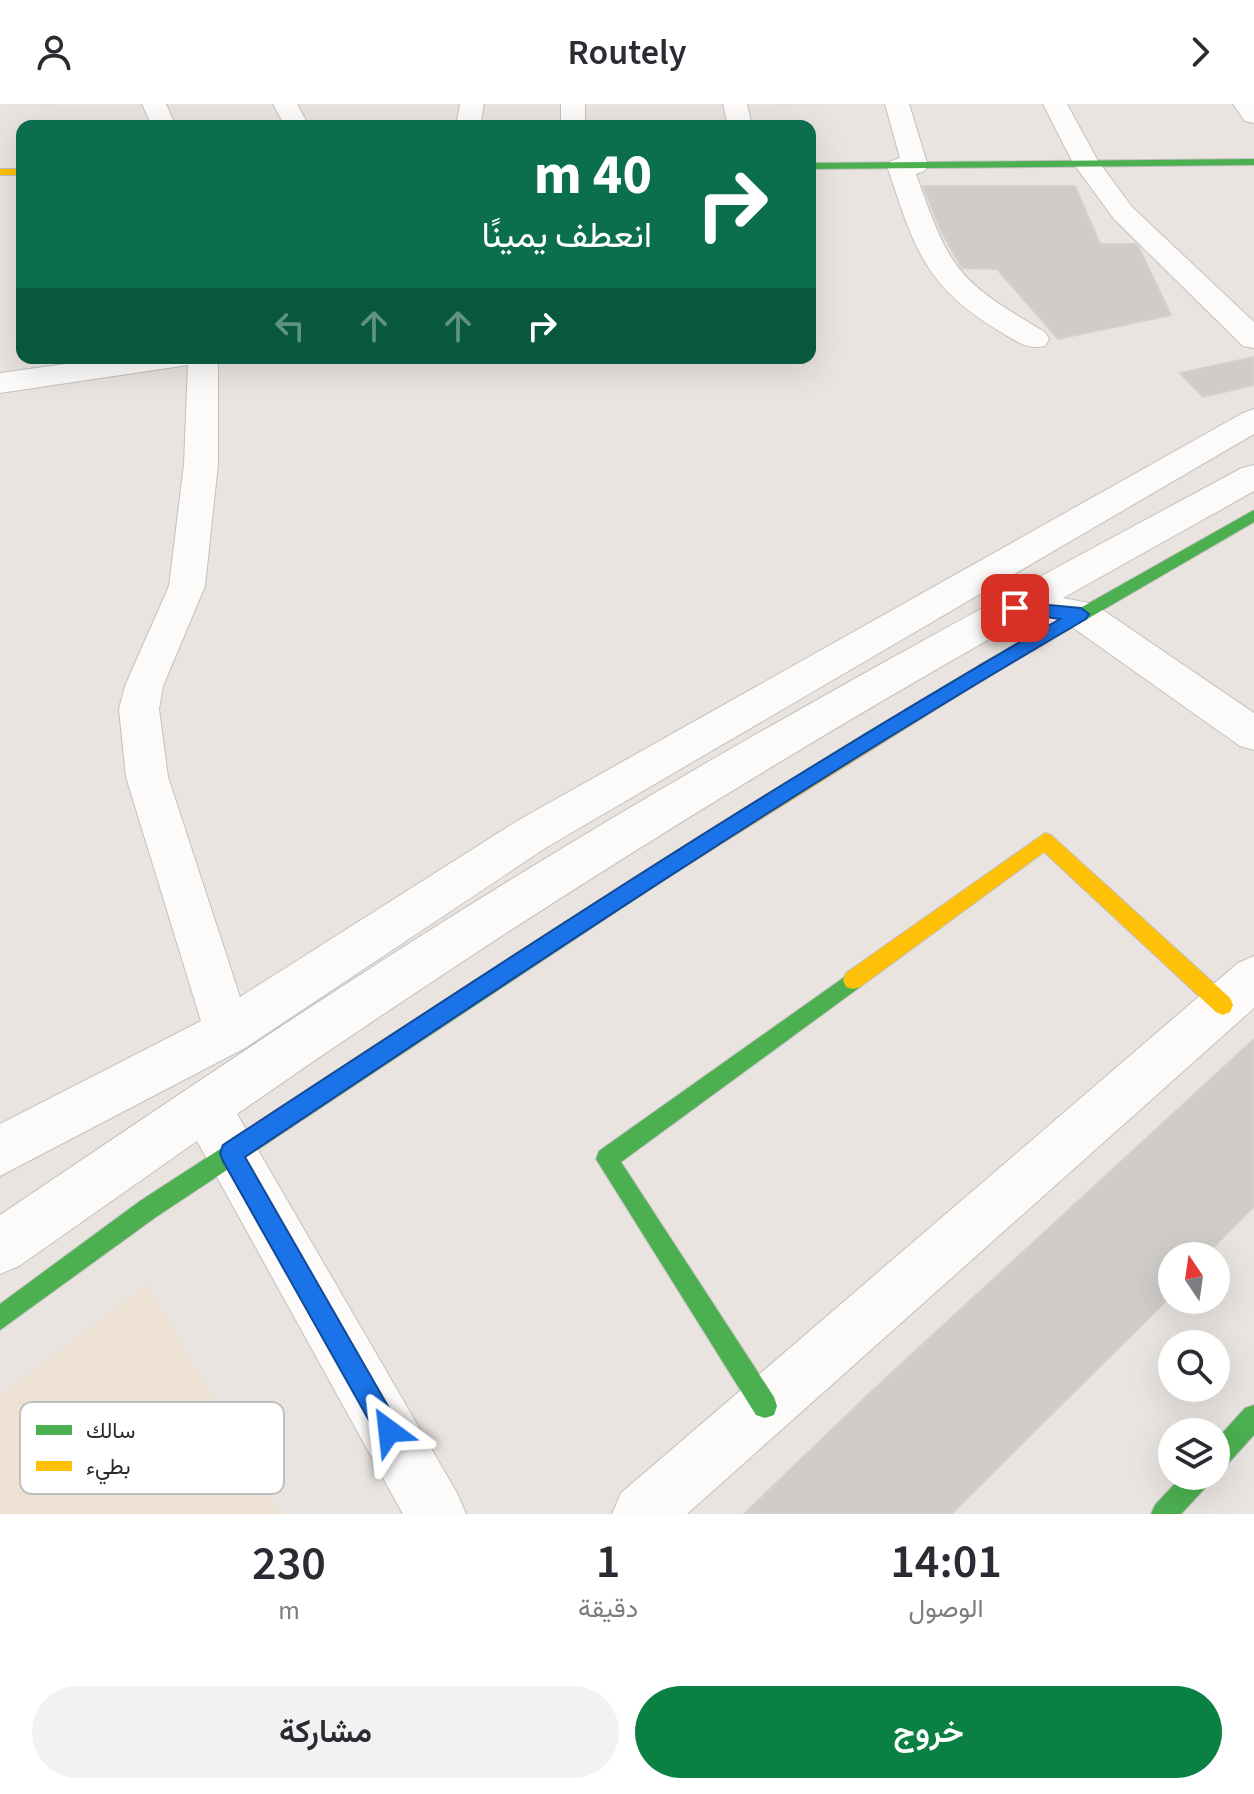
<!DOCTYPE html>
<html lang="ar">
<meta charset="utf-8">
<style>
body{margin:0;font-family:"Source Sans 3",Vazirmatn,sans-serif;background:#f2f2f3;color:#2b2b33;direction:rtl;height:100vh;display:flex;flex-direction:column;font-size:30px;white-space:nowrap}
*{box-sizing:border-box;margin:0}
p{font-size:26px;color:#7c7c81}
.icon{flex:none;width:44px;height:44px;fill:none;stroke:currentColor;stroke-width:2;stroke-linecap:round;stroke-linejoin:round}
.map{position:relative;height:1410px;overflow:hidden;direction:ltr}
.drawer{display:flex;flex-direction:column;background:#fff;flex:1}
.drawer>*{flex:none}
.hud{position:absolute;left:16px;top:16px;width:800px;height:244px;border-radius:16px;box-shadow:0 8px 32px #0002;direction:rtl;background:#0b6e4f;color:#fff;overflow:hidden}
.needle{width:52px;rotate:347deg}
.controls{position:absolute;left:1158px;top:1138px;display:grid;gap:16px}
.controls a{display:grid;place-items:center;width:72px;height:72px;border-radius:50%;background:#fff;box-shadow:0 8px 32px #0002;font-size:40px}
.pin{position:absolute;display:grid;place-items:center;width:68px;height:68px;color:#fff;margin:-34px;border-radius:16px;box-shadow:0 4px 12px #0006}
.me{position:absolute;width:88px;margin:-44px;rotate:330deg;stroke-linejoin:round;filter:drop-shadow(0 0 6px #0008)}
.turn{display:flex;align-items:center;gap:28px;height:168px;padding:0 32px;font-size:36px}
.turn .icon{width:104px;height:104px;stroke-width:2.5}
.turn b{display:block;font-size:56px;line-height:68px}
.lanes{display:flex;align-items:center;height:76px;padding:0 32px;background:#0003;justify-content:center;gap:40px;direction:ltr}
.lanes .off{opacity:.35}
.eta{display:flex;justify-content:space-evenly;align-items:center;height:136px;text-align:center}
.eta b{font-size:48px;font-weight:600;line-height:56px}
.cta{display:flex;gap:16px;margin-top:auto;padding:16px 32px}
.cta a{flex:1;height:92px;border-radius:48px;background:#0b8043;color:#fff;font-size:32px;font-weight:600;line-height:92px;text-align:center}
.cta a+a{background:#f2f2f3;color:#2b2b33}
header{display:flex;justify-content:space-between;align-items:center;height:104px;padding:0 32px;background:#fff;font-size:36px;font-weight:600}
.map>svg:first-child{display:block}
</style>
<header><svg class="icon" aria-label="forward" viewBox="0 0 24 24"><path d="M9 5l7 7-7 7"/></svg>Routely<svg class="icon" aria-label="person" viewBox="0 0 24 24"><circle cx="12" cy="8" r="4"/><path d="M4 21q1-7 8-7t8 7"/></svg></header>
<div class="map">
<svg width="1254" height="1410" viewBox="0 0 1254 1410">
<rect width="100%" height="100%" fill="#e9e4df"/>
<path fill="#ede2d3" d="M147 1180 279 1410H0V1292Z"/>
<path fill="#cfccc9" stroke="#d4d0cb" stroke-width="2" d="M923 82H1075L1100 140H1135L1139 144 1171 211 1058 235 997 165 962 164 941 127Z
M1254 253V281L1203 293 1180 269Z
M1254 935V1102L1205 1152H1172V1191L951 1410H744L873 1286Z"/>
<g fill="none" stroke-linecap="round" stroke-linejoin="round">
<defs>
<path id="street" d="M142 0H166L176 22H152Z
M273 0H297L309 22H285Z
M460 0H484L480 22H456Z
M561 0H585V22H561Z
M723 0H747L752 22H728Z
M885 0H909L928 62 924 67 916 70C950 166 956 176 1045 228L1049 235 1045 242C1026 246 1015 236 999 227 923 181 914 142 887 62L891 57 900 54Z
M1043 0H1067L1098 57 1132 103 1254 218V244L1243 242 1114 115 1073 59Z
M1233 0H1254V19L1245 17Z
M109 254H218V360L205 482 163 582 159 605 168 673 240 893 517 717 1243 309 1254 305V330L547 743 245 944 0 1072V1020L201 917 126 673 119 605 125 582 169 482 184 360 188 261 0 289V269Z
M1254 361V387L1063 494 1094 500 1254 609V646L1240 642 1072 523 1044 519 1030 512C757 666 494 831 237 1010L457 1389 466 1410H403L197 1037 19 1162 0 1170V1111C169 997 338 882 512 775 750 628 996 496 1242 364Z
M1254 852V904L687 1410H612L621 1389 1238 859Z"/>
<path id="fast" d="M1254 55V61L810 65V59Z
M1254 406V418L991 571H979L977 566 979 561Z
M663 758 670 760 672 766 670 772 156 1113 0 1226V1200L140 1097Z
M853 867 860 869 863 876 860 883 621 1058 774 1293 777 1302 774 1311 765 1314 756 1311 596 1055 599 1047Z
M1254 1301V1331L1225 1363 1216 1367V1336L1245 1304Z
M1182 1372H1212L1208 1381 1181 1410H1151L1155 1401Z"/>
<path id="slow" d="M0 65H22V71H0Z
M985 560 991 561 993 566 991 571 670 772 663 774 656 772 654 766 656 760Z
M1045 729 1051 731 1230 894 1233 901 1230 908 1223 911 1216 908 1044 748 860 883 853 885 846 883 843 876 846 869Z"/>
</defs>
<use href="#street" stroke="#c2c1c1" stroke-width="2"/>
<use href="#fast" stroke="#c2c1c1" stroke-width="2"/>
<use href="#slow" stroke="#c2c1c1" stroke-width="2"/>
<use href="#street" fill="#fcfbfa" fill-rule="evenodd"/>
<use href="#fast" fill="#4caf50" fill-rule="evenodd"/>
<use href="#slow" fill="#ffc107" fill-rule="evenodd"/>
</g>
<path fill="#1a73e8" stroke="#114b97" stroke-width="2" d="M1015 498 1081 504 1089 510 1086 515C799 682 522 868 245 1053L397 1318 401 1327 397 1336 389 1339 380 1336 223 1057 220 1049 223 1041C499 860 774 679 1060 515L1010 508 1007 504Z"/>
<rect x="20" y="1298" width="264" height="92" rx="12" fill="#fff" stroke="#bfbfbf" stroke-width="2"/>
<rect x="36" y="1321" width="36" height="10" fill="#4caf50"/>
<rect x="36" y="1357" width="36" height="10" fill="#ffc107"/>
<g font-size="22" fill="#2a2a2a">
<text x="86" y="1334">سالك</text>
<text x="86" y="1370">بطيء</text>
</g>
</svg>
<div class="controls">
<a><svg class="needle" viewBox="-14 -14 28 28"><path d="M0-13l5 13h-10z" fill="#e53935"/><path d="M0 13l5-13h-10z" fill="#7c7c81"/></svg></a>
<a><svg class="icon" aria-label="search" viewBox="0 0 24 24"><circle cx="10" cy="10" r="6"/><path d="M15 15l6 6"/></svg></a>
<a><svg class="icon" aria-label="layers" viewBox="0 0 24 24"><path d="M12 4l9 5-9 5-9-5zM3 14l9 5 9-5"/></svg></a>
</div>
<div class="pin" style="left:1015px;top:504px;background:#d93025"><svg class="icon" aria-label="arrive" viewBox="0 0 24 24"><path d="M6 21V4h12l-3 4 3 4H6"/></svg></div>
<svg class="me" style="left:389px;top:1327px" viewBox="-20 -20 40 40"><path d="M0-17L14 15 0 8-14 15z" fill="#1a73e8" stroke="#fff" stroke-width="4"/></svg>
<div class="hud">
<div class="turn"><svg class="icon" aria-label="right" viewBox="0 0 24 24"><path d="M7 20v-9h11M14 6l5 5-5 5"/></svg><div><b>40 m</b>انعطف يمينًا</div></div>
<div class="lanes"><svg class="icon off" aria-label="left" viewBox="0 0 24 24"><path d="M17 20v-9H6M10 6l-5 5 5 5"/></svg><svg class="icon off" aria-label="ahead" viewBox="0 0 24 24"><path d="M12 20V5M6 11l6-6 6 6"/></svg><svg class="icon off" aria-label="ahead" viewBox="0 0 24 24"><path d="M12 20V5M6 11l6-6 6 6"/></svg><svg class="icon" aria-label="right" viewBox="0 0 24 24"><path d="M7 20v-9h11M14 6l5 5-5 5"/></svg></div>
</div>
</div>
<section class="drawer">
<div class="eta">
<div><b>14:01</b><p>الوصول</p></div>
<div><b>1</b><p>دقيقة</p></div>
<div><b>230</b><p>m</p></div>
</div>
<div class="cta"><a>خروج</a><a>مشاركة</a></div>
</section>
